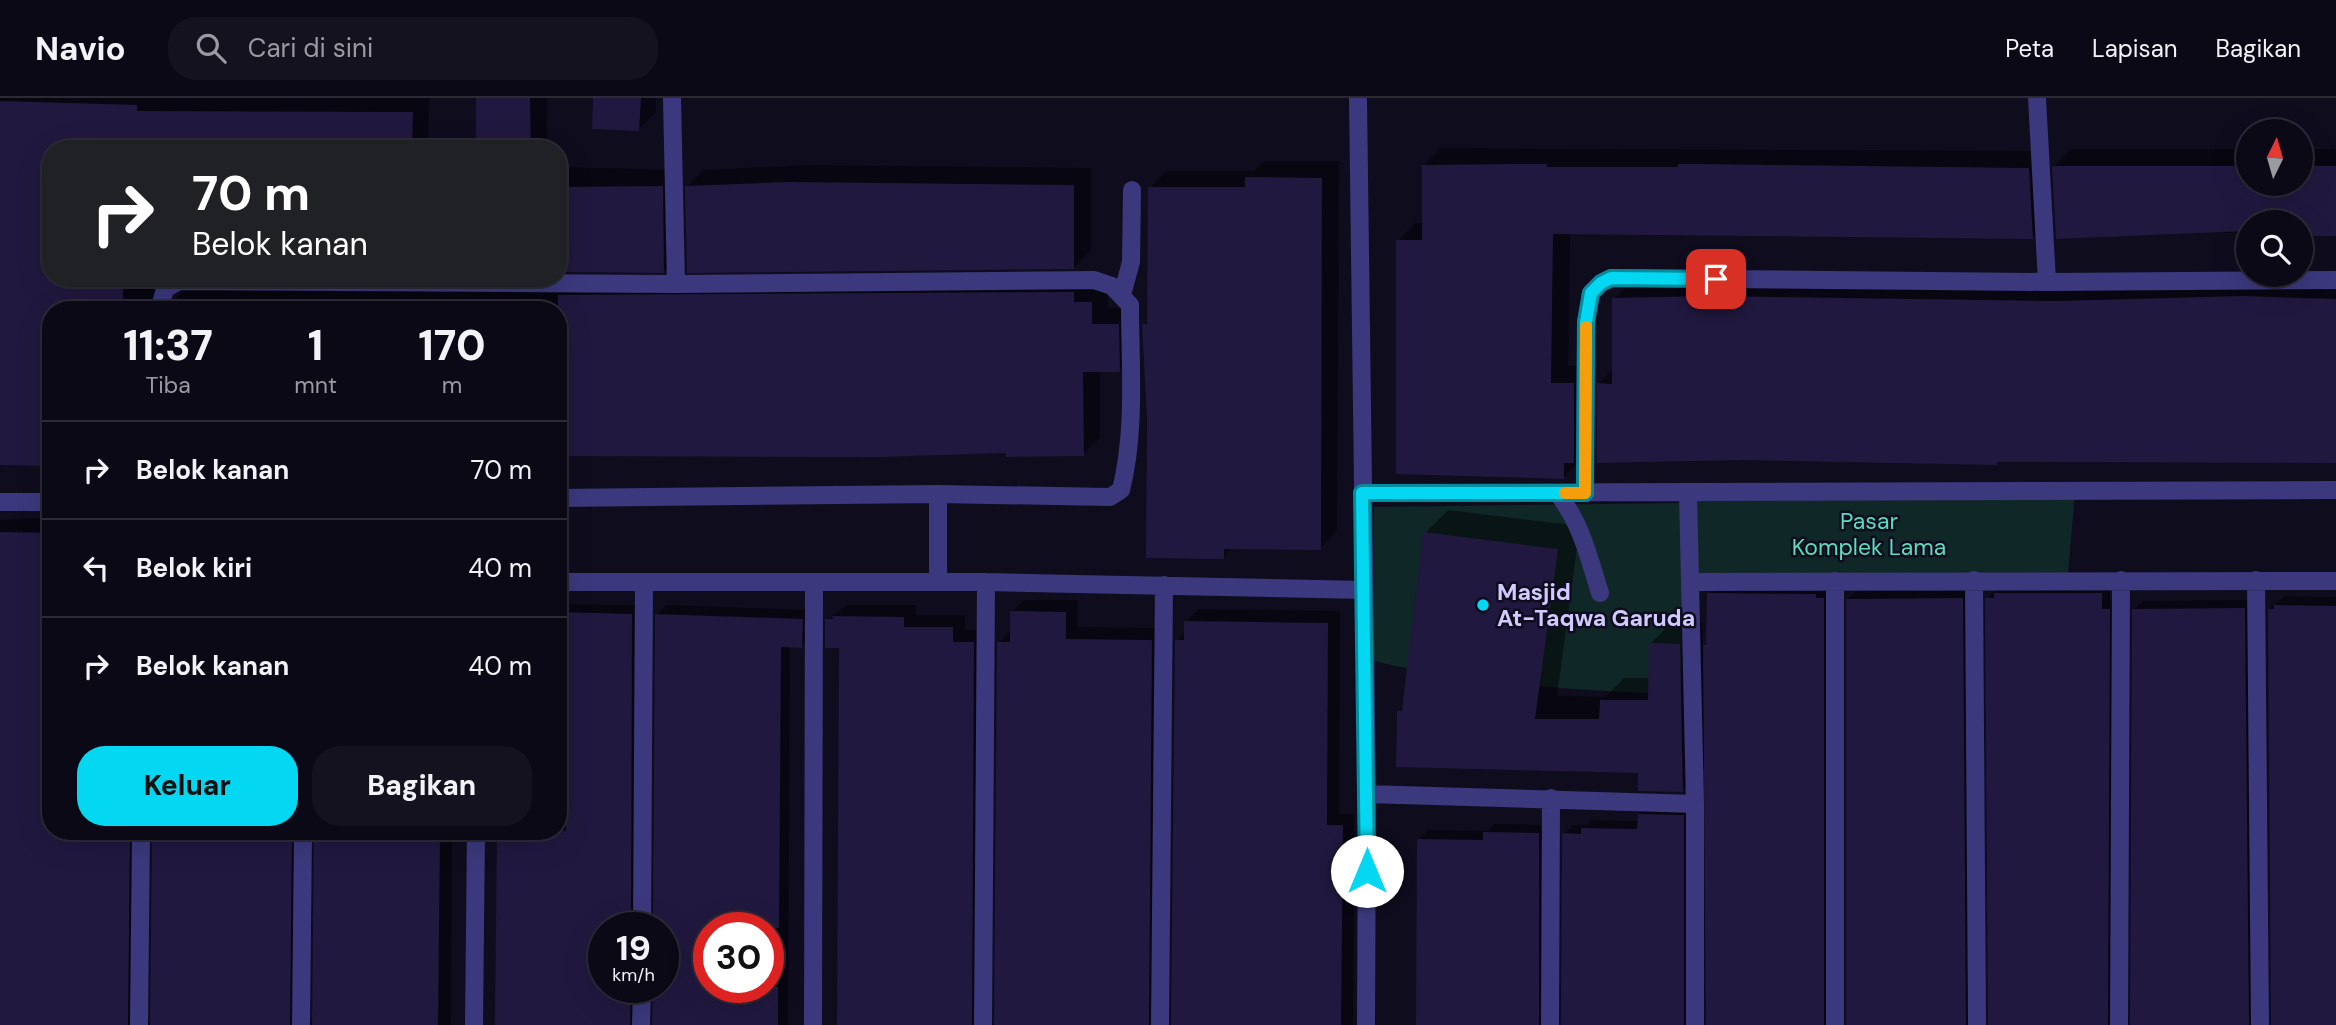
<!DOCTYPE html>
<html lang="id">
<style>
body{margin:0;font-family:"DM Sans",sans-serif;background:#14121f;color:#f1f3f6;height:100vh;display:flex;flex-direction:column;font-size:26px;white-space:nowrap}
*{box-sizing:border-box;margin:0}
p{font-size:23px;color:#9a9aa1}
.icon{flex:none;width:38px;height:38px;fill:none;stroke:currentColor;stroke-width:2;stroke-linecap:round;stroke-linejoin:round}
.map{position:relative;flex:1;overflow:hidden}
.details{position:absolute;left:42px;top:203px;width:525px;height:539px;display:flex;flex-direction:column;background:#0b0916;border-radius:28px;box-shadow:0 7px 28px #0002,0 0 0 2px #2b2a35}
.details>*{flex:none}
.top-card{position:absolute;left:42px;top:42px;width:525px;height:147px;border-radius:28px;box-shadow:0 7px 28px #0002,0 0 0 2px #2b2a35;background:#202124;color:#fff;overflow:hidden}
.needle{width:46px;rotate:5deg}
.tools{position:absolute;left:2236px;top:21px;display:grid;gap:14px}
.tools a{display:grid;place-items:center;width:77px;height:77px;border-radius:50%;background:#0b0916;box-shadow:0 7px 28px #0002,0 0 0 2px #2b2a35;font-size:35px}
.speed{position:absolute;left:588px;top:814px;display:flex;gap:14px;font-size:35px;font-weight:700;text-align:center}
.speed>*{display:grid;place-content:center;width:91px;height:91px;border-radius:50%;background:#0b0916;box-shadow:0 7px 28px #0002,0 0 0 2px #2b2a35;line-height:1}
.speed small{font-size:18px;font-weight:400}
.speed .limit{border:10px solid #d22;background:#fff;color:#111}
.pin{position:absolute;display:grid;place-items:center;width:60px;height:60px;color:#fff;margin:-30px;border-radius:14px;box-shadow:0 4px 10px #0006}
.me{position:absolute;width:77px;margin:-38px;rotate:0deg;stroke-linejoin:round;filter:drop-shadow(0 0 5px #0008)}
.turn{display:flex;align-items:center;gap:24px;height:147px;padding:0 35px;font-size:32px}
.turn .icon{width:91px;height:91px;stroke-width:2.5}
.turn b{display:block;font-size:49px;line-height:60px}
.eta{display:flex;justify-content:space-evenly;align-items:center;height:119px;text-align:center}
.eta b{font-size:42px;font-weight:800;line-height:49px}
.cta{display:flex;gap:14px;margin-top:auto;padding:14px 35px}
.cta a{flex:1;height:80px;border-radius:28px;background:#03d7f2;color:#111;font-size:28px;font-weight:800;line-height:80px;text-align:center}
.cta a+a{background:#14121f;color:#f1f3f6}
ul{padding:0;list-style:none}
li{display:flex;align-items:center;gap:21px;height:98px;padding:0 35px;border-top:2px solid #2b2a35}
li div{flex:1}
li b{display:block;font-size:26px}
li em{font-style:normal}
header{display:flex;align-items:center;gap:42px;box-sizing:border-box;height:98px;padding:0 35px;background:#0b0916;border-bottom:2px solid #2b2a35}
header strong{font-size:33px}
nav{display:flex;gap:38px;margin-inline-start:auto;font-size:24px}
.search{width:490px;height:63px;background:#14121f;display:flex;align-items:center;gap:18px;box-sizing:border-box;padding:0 24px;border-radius:28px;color:#9a9aa1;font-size:26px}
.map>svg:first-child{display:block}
</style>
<header>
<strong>Navio</strong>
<div class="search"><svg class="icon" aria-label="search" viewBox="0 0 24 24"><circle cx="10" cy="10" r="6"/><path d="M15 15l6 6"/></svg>Cari di sini</div>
<nav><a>Peta</a><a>Lapisan</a><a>Bagikan</a></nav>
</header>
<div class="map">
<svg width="2336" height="927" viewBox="0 0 2336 927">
<rect width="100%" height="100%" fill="#0f0c1e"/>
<path fill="#0f2827" d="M2075 394 2068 476 1691 480 1695 395Z
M1683 405 1681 597C1577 591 1471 588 1371 562L1374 409Z"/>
<path fill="#0007" fill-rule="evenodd" d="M0 0H429L428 51H51V180H168L164 197 174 207 176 200 194 182 1108 188V210H1135L1136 255 1119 272H1100V340L1083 356 1007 354 558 358V212H51L0 366Z
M478 0H547V51H478Z
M594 0H656V14L639 31Z
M1441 50 2046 53 2050 122 2033 139 1570 134 1568 268H1591L1581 362 1563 380 1398 143 1415 125H1423L1424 67Z
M2071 51H2249V86H2301V51H2336V137L2301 124H2249V134L2058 139 2054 68Z
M1264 63H1339L1337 433 1320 450 1233 449 1223 459 1148 272H1144L1143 227 1149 221 1150 90 1167 73H1254Z
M807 67 1091 70V152L1074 169 687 89 704 72Z
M558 69 679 72 681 156 664 173 558 172Z
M2336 182V363L1999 362 1996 365 1599 286 1613 271 1614 201 1631 184Z
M1448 412 1580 428 1557 598 1605 599 1624 580H1650V546L1673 523 1702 524 1703 549 1708 544 1709 496 1718 487 1832 492 1838 927H1708L1706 669 1683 692 1639 673 1399 614 1405 608 1425 435Z
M51 420V733H142L146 923 152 925 154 733H304L308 923 314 925 316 733H452L451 927H0V422Z
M2110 487V503H2118L2121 927H1990L1987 501 1996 492Z
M1857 492H1971L1979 927H1848V501Z
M2285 498 2336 499V927H2273L2269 511Z
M1024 502H1078L1077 529 1164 530 1166 925 1173 927 1177 543 1186 534V524L1198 511 1340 513 1339 716H1354L1353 927H838L841 548 827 522 847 507H916V517H965V532H986L989 925 996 927 999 545 1012 532V514Z
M2253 502 2262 927H2132L2134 512 2143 503Z
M558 506 641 507 646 830H604V889H641L644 927H497L558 733Z
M666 507 811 512V538L802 548H790L788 927H654V889H663L657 517ZM709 830H768V889H709Z
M1648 707 1692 709 1697 927H1563L1564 736 1573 727H1587L1592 722 1639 723V716Z
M1494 726 1548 727 1552 927H1417L1419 741 1428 732 1487 733Z"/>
<path fill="#21183f" d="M476 0H530L531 51H476Z
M593 0H641L639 33 592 31Z
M0 3 137 7V13L413 14 412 51H51V180H123V212H51V368L0 367Z
M1515 66H1547V69H1678V66H1699L2029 70 2033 141 1553 136 1551 285H1574V365H1564V381L1396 376V142H1422V67Z
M2052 68H2249V86H2301V68H2336V138H2301V124H2249V133L2056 141Z
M1245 79 1322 80 1321 452 1224 451V461L1146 460 1147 321 1142 226H1147L1148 89H1245Z
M789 84 1074 87V171L687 175 685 88Z
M663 88 664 175 558 174V89Z
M1074 194V204H1092V226H1119L1120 274H1083L1084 358 1006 359V355L880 359 558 358V289H562V212H558V197Z
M1706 198 2057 203 2242 198 2336 201V365L1997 364V367L1743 362 1597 365V285L1612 286V200Z
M0 434 51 435V733H130L128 927H0Z
M1423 434 1558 451 1535 621H1599L1600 602H1648L1649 545 1680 546 1683 694 1638 693V675L1396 669 1397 613H1402Z
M1707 495 1816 496V500H1824V927H1706L1703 546 1706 547Z
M1994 495H2102V511H2110L2108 927H1988L1985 500H1994Z
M1963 500 1966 927H1846V501Z
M2274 507 2336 508V927H2271L2268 511H2274Z
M2245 510 2249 927H2130L2132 511Z
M1010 513 1066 514V541L1152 542 1149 927H994L997 544H1010Z
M558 514 632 516 631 830H604V889H631L630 927H495L497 733H566V554H558Z
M655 516 803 521 802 550 781 549 779 830H709V889H778V927H652L653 889H663V830H653Z
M832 518 904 519V529H953V544H974L972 927H837L839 550H825V521H833Z
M1184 523 1328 525 1327 727H1343L1341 927H1171L1175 542H1184Z
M1638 716 1684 717V927H1561L1562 735 1581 736V730L1637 731Z
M152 733H292L290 927H150Z
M314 733H440L438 927H312Z
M1483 734 1539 735V927H1416L1417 741 1483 742Z"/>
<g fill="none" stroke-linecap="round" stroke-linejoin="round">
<path stroke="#3b387d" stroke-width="18" d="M672 0 676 186
M1358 0 1367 696 1366 927
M2037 0 2047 184
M1122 197 1131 164 1132 92
M159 212 165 191 179 183 676 186 1094 182 1112 188 1130 207C1130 268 1136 332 1121 392L1110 399 938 396 558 400
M1362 395 2336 392
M1585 395 1586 224 1591 195 1601 185 1611 180 2047 184 2336 182
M1688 395 1695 706V927
M938 396V484
M1558 396C1581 425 1589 460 1600 495
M0 404H51
M1974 482 1977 927
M2256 482 2260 927
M558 484H986L1364 492
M1690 484 2336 483
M1367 696 1695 706
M642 830 644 484
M139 927 141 733
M301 927 303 733
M474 927 476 733
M641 927 642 889
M813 927 814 485
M983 927 986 484
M1160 927 1164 487
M1550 927 1551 700
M1835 927V483
M2119 927 2121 482"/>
</g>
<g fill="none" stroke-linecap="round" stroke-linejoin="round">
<defs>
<path id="route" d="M1367 773 1362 395H1585L1586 224 1591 195 1601 185 1611 180 1716 181"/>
</defs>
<use href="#route" stroke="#028c9d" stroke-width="18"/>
<use href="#route" stroke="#03d7f2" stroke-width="12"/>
<path stroke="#f59e0b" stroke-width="12" d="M1565 395H1585L1586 229"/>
</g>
<circle fill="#03d7f2" stroke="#0f0c1e" stroke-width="2.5" cx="1483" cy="507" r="7"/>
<g text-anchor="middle" stroke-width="5" stroke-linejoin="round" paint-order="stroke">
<g font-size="23" fill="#58ddbd" stroke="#0f0c1e">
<text x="1869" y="431">Pasar<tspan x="1869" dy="26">Komplek Lama</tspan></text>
</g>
<g font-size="23" font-weight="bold" fill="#d0cafe" stroke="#0f0c1e" text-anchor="start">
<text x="1497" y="502">Masjid<tspan x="1497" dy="26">At-Taqwa Garuda</tspan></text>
</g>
</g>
</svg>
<div class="tools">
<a><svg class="needle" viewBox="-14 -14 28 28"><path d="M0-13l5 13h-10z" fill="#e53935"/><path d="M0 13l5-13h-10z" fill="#9a9aa1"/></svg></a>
<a><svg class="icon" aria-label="search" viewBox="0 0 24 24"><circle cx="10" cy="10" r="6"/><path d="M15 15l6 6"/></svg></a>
</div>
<div class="speed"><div>19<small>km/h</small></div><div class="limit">30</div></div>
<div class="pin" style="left:1716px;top:181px;background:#d93025"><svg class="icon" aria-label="arrive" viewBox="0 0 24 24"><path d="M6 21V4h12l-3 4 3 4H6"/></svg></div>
<svg class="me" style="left:1367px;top:773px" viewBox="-20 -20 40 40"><circle r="19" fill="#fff"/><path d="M0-13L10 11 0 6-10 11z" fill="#03d7f2"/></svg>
<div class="top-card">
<div class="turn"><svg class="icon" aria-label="right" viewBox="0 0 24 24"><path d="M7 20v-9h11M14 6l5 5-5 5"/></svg><div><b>70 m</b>Belok kanan</div></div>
</div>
<section class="details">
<div class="eta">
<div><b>11:37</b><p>Tiba</p></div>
<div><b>1</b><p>mnt</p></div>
<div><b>170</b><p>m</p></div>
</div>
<ul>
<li><svg class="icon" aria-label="right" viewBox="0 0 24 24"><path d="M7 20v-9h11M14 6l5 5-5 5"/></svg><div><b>Belok kanan</b></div><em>70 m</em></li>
<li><svg class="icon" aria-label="left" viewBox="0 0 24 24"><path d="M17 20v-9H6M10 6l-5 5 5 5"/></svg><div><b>Belok kiri</b></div><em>40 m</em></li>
<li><svg class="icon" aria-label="right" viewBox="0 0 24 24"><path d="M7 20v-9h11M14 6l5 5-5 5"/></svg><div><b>Belok kanan</b></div><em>40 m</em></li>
</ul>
<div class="cta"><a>Keluar</a><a>Bagikan</a></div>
</section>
</div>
